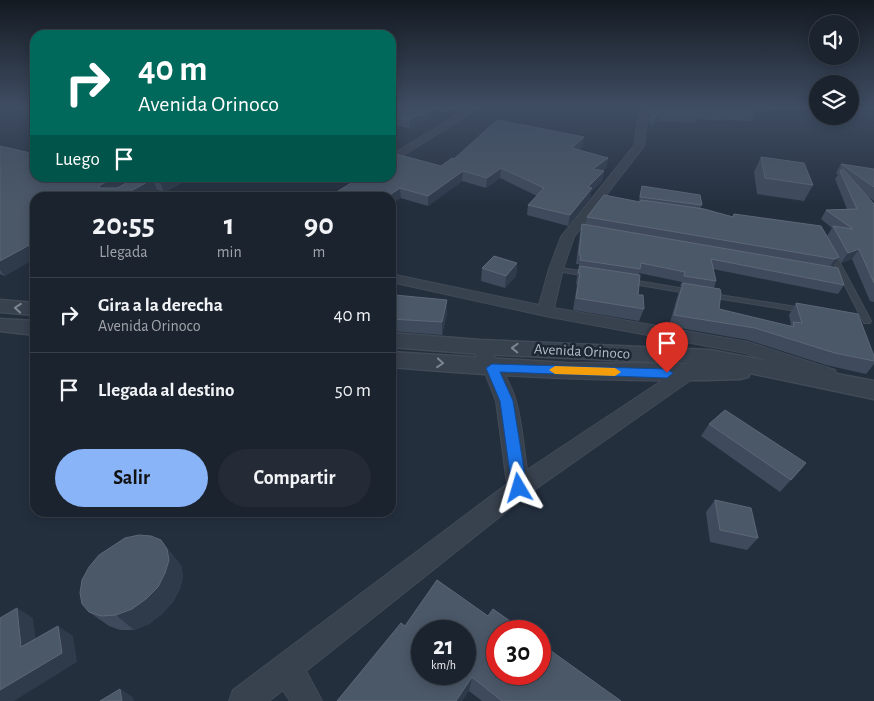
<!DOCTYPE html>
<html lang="es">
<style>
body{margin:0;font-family:"Alegreya Sans",sans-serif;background:#242b36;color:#f1f3f6;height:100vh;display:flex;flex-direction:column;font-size:19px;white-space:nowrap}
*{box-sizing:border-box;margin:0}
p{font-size:16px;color:#a0a4aa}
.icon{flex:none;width:28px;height:28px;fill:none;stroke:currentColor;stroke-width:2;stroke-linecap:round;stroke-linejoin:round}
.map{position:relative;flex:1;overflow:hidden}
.side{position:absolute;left:30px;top:192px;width:366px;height:325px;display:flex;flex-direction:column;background:#1b232e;border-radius:15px;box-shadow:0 2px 12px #0003,0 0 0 1px #39404a}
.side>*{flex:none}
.hud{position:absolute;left:30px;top:30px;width:366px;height:152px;border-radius:15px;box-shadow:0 2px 12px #0003,0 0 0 1px #39404a;background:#00695c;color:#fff;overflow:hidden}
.controls{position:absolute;left:809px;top:15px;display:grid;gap:10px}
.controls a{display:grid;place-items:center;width:50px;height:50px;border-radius:50%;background:#1b232e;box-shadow:0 2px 12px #0003,0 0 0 1px #39404a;font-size:25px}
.speed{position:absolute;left:411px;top:620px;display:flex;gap:10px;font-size:25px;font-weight:700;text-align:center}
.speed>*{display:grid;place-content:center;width:65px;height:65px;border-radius:50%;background:#1b232e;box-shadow:0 2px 12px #0003,0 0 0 1px #39404a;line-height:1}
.speed small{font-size:12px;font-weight:400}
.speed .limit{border:8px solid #d22;background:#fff;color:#111}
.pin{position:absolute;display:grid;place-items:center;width:42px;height:42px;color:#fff;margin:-51px -21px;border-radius:50% 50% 50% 0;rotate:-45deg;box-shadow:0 0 5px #0007}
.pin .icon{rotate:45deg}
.me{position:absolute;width:55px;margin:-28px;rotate:353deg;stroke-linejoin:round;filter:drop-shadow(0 0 4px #0008)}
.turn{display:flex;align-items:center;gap:18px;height:105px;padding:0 25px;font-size:22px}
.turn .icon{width:65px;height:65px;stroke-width:2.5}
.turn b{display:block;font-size:35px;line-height:42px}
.then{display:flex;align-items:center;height:48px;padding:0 25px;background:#0003;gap:10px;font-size:19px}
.eta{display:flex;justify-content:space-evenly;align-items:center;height:85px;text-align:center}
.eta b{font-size:30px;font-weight:600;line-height:35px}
.cta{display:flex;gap:10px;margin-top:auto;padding:10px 25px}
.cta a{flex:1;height:58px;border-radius:30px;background:#8ab4f8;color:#111;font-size:20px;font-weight:600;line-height:58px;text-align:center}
.cta a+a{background:#242b36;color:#f1f3f6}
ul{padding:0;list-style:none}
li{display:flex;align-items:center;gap:15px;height:75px;padding:0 25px;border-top:1px solid #39404a}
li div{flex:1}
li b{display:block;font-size:19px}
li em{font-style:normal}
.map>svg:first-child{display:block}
</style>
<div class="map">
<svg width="874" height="701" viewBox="0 0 874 701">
<rect width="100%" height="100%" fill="#242f3e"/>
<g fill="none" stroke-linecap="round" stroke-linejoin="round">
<defs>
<path id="service" d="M831 250 834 252 871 321 870 323H864L863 321 828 252Z
M553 267 588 272 592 274 588 276 556 271 552 269Z
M625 279 692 290 696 292 692 294 628 283H625Z
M707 293 803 308 807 310 803 312 710 297H707L706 295Z"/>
<path id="minor" d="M469 108H479L391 163V155Z
M640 108H648L644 146 574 237 563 269 554 308 748 342 835 370 837 375 835 380 828 382 745 353 545 316 391 282V274L539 305 549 269 561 237 634 146Z
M480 341 486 343C497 361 510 381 516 401 522 423 524 448 527 470L690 362 696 361 702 362 705 367 702 372 527 495 306 671 322 701H290L283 690 269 701H229L233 690 507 484 496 401 483 368 471 347 474 343Z"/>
<path id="tertiary" d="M0 300 35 303V315L0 312Z
M0 319 35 321V335L0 331Z
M391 333 480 340 710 350 874 381V399L750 373 748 377 740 379C623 383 508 377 391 367V352L566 363 706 364 480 354 391 347Z"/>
</defs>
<use href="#service" stroke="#414a57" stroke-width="2"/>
<use href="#minor" stroke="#414a57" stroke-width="2"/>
<use href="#tertiary" stroke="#414a57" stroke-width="3"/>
<use href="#service" fill="#38414e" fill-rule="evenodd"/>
<use href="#minor" fill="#38414e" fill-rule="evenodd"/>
<use href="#tertiary" fill="#38414e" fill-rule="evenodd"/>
</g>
<path fill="#3f4b5c" d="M391 108H466L459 112 453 111 448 114 439 112 423 124 421 122 409 128 391 125Z
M649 108H795L754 112 755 113 752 121 724 120 723 121 696 119 695 123 658 121 652 127 649 121Z
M584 137 582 146 578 150 608 158 606 168 602 171H604L602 181 591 192 590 198 568 226 527 215 528 205 537 196 500 178 486 188 462 181 428 206 401 198H327L441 166 454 159Z
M0 146 35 178H192L164 192 157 190 144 198H35L5 276 0 274Z
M761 157 813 185 804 201 757 194 754 172Z
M841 164 874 169V201L867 196 874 204V302L870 301 852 259 841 263 838 258 832 267 844 285 838 294 713 269 716 281 714 288 719 309 790 326 791 324 789 315 796 303 874 356V364L866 374 826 365 748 340 669 326 678 294 682 286H680L682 282 639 273 638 275V295L644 309 639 321 573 310 577 285 576 284 579 264H576L580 233 582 224H585L587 217 639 202 640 192 642 186 702 205 700 209 732 217 734 214 827 236 832 228 821 219 826 210 847 209 835 179 838 175 836 173Z
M517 263 516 276 505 288 481 281 482 268Z
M447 300V313L442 335 391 331V305Z
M709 424 806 463 780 492 701 436Z
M715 500 758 538 747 550 710 542 706 512Z
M181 565 183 576 180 589 173 602 162 614 149 624 134 630H120L109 626 89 612Z
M488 616 621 701H482L469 691 405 626Z"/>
<path fill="#2f3b4b" d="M434 108H439V112L423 124 422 116Z
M448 108H453V111L448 114Z
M459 108H466L459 112Z
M741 108H795L748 112Z
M660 113 658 121 652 127 654 119Z
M421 114V122L409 128V120Z
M584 137 582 146 570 157 572 148Z
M608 158 606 168 591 178 593 169Z
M501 168 500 178 486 188 487 178Z
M463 171 462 181 428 206V196Z
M604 171 602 181 591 192 590 198 568 226 570 215 588 187Z
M115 178H141L105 196 99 188 100 185Z
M166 178H192L164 192 160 181Z
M153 179 157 190 144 198H118Z
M400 188 401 198 391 204V198H385Z
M35 242V259L5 276 0 270V261Z
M859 249 852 259 841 263 848 253Z
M839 257 833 267 829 268 835 259Z
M517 263 516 276 505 288 506 276Z
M447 300V313L442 335V322Z
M161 540 181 565 183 576 180 589 173 602 162 614 149 624 134 630 116 615Z
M17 608 33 618 38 656 21 647Z
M58 626 73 636 77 662 14 701H0V690Z
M472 677 469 691 462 701H456Z
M120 689 133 697 134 701H122Z"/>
<path fill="#4b5868" stroke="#5c6777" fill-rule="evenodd" d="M391 108H434L422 116 421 114 409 120 391 118Z
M651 108H746L755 113 724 112 726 113 695 111 697 115 660 113 654 119 651 113Z
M497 120 584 137 572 148 608 158 593 169 604 171 588 187 592 188 570 215 528 205 544 188 501 168 487 178 463 171 428 196 400 188 385 198H327L359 178H391V157L396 154 441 166 452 158 454 159Z
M0 146 35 154V178H115L100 185 99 188H117L136 178H166L160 181 153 179 118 198H35V242L0 261Z
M761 157 804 163 813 185 765 178Z
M841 164 874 169V187Z
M843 169 874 204V283L859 249 848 253 833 226 853 229 826 210 857 209 840 171Z
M642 186 700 195 702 205 640 197Z
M604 195 640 202 641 200 704 209 733 217 734 214 821 226 839 257 835 259 587 217Z
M582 224 838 268 844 285 711 259 716 281 684 276 685 272 641 263 640 269 580 260 581 255H579Z
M494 256 517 263 506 276 482 268Z
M580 266 640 275 638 295H643L644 309 576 298 580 273H578Z
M683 283 720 289 721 293 719 309 794 327 793 322 802 323 796 303 858 314 874 356V361L835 353 755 328 674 315Z
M395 295 447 300 442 322 391 319V305Z
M725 410 806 463 791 480 709 424Z
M715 500 751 508 758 538 720 530Z
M139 535 151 536 161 540 167 549 169 560 165 573 158 587 146 599 132 609 116 615 101 616 89 612 82 604 80 593 82 580 89 567 99 555 125 538Z
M437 580 488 616 493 609 524 631H498V674H540V643L621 701H502L472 677 456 701H337L401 623 405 626ZM422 631H465V674H422Z
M17 608 21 647 58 626 62 653 0 690V618Z
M120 689 122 701H100Z"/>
<defs><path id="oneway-chevron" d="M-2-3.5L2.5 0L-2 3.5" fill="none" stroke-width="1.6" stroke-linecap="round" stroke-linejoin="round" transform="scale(1.25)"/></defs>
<g stroke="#7c8592">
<use href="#oneway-chevron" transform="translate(18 308) rotate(-175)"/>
<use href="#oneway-chevron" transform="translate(515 348) rotate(-178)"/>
<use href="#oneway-chevron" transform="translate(440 363) rotate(5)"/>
</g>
<linearGradient id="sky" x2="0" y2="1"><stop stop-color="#141a22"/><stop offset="0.52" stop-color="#3f4d63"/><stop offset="1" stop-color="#3f4d63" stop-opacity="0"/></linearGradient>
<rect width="874" height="206" fill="url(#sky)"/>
<path fill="#1a73e8" stroke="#114b97" d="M492 364 667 369 673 373 667 378 500 372 513 401 527 488 524 493 519 494 514 493 512 488 500 401 486 368Z"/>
<path fill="#f59e0b" d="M555 366 615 368 621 372 615 376 555 374 549 370Z"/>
<g text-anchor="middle" stroke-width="5" stroke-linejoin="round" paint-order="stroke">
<g font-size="15" fill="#b4bcc9" stroke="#1d2633">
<text transform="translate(582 351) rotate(3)" y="5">Avenida Orinoco</text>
</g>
</g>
</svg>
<div class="controls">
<a><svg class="icon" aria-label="sound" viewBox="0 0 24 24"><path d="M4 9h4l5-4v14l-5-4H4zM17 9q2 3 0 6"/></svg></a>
<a><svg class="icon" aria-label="layers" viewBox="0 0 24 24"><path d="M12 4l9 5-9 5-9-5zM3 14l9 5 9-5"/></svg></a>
</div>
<div class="speed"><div>21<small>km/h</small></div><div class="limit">30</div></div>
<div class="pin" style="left:667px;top:373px;background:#d93025"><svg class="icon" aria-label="arrive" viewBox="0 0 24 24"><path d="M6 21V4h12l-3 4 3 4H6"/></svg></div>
<svg class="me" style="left:519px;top:488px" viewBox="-20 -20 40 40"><path d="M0-17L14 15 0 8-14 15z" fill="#1a73e8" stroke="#fff" stroke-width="4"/></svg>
<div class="hud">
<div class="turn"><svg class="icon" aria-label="right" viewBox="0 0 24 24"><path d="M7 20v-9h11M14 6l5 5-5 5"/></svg><div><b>40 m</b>Avenida Orinoco</div></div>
<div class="then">Luego<svg class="icon" aria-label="arrive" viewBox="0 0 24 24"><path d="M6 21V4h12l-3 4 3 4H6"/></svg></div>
</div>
<section class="side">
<div class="eta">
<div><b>20:55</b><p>Llegada</p></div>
<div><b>1</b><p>min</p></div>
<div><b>90</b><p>m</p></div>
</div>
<ul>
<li><svg class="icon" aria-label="right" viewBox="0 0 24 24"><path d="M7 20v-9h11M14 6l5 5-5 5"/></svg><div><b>Gira a la derecha</b><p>Avenida Orinoco</p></div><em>40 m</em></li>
<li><svg class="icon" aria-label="arrive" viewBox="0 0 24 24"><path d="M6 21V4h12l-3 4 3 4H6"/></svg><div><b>Llegada al destino</b></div><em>50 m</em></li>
</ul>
<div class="cta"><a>Salir</a><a>Compartir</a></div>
</section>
</div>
